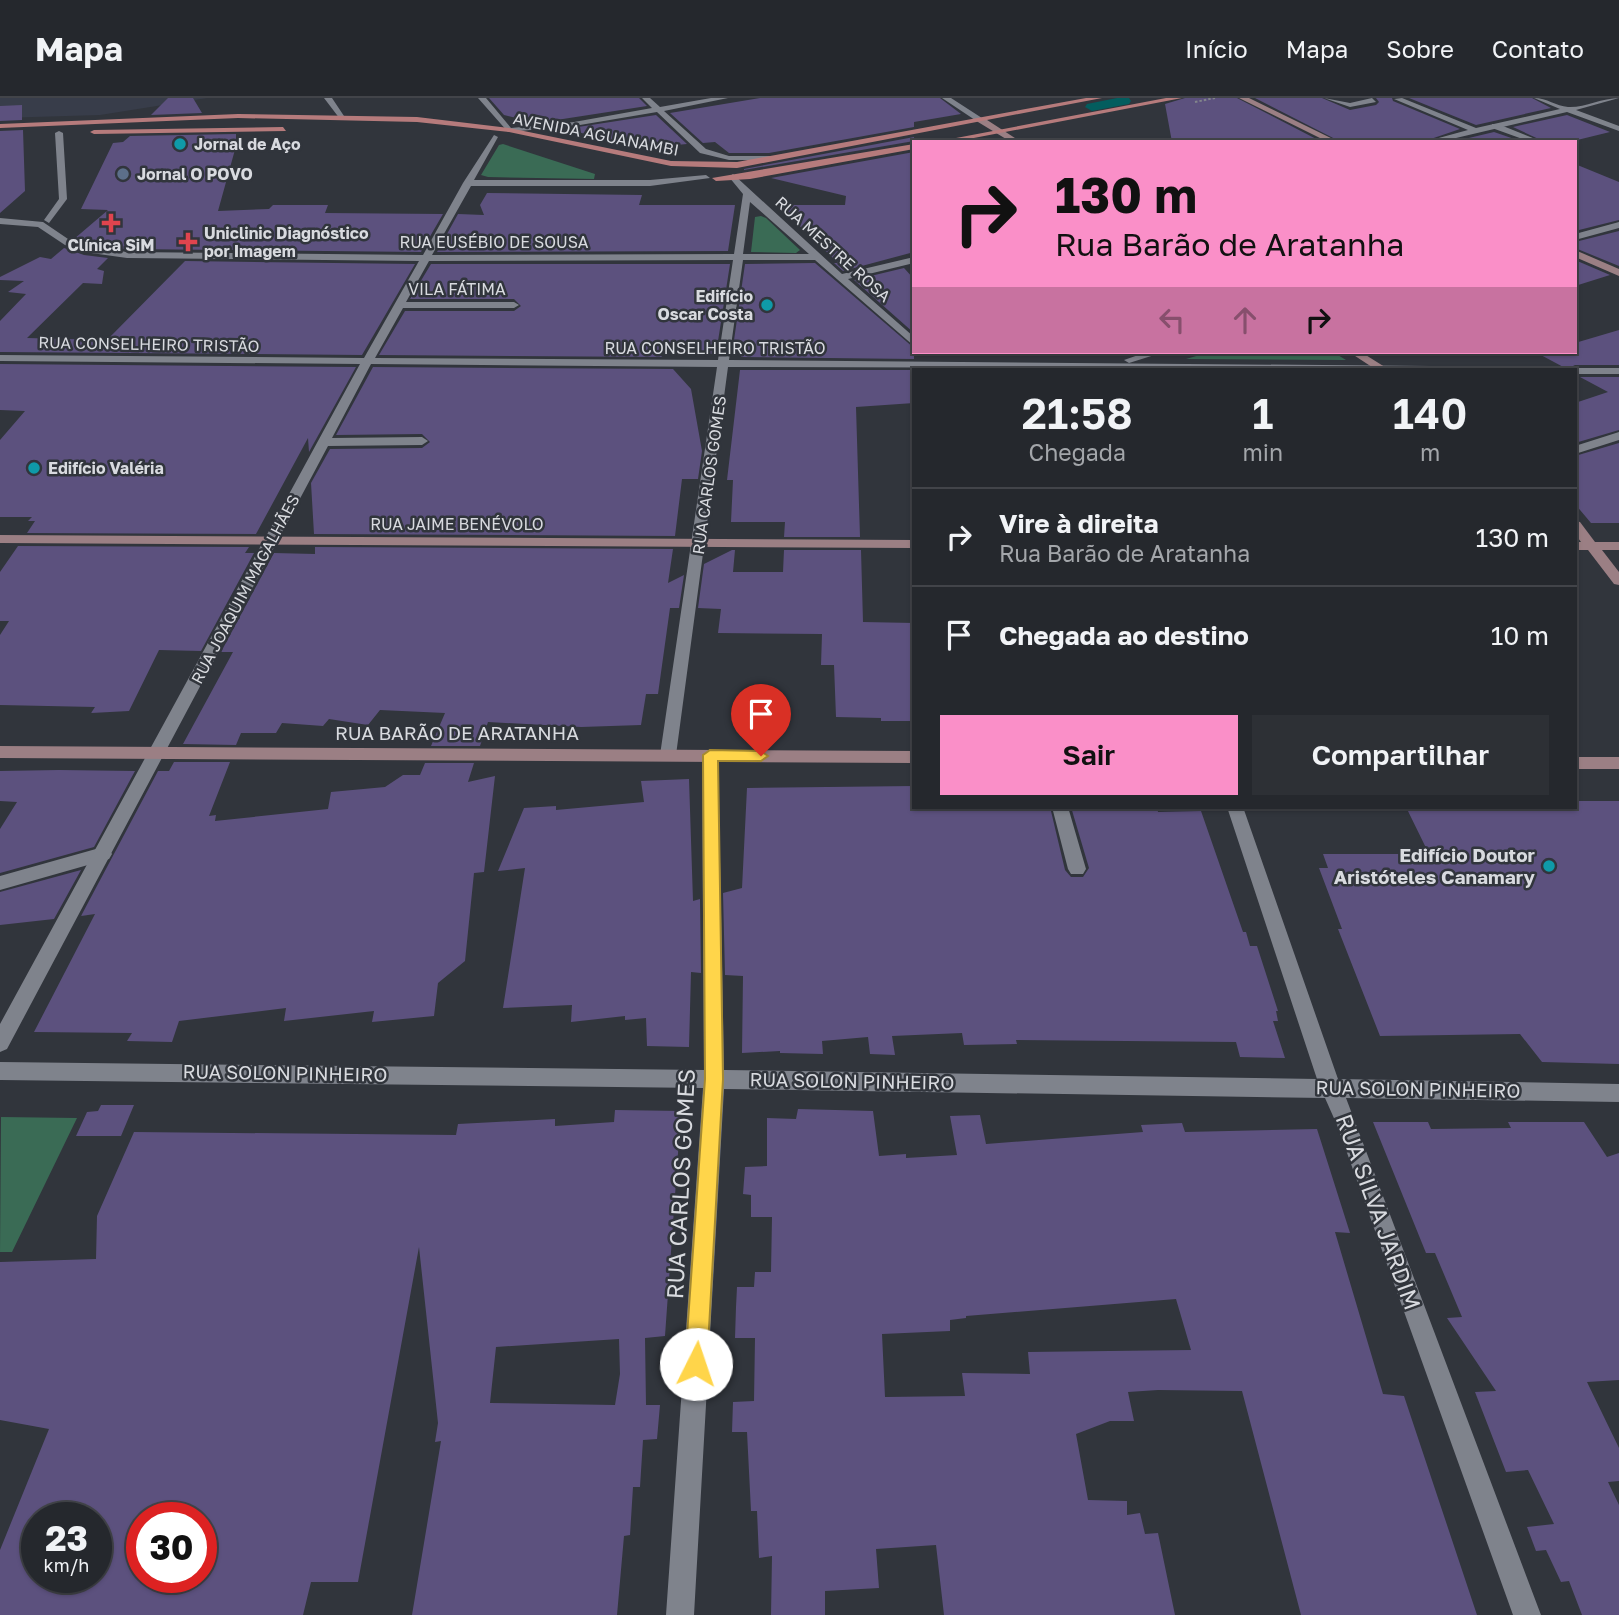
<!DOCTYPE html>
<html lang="pt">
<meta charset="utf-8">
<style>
body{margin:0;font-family:"Golos Text",sans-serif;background:#2d3035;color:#f1f3f6;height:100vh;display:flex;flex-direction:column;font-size:26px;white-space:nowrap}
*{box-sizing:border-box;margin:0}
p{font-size:23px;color:#a3a6aa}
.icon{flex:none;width:38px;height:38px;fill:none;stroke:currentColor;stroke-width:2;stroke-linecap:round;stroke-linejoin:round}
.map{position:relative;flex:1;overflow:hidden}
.side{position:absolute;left:912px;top:270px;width:665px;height:441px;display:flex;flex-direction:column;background:#25282d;border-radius:0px;box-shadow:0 2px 5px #0004,0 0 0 2px #424449}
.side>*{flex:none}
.guide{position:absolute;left:912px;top:42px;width:665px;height:214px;border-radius:0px;box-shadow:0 2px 5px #0004,0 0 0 2px #424449;background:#fa8fc8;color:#111;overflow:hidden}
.speed{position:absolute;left:21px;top:1404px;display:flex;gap:14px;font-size:35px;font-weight:700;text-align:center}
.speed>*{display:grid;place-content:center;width:91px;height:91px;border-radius:50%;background:#25282d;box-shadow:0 2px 5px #0004,0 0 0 2px #424449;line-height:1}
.speed small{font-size:18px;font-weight:400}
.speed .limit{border:10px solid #d22;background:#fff;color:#111}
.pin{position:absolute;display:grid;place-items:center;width:60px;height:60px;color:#fff;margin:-72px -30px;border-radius:50% 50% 50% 0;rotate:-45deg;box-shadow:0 0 7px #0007}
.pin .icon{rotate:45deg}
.me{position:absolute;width:77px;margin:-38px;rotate:4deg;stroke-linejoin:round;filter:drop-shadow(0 0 5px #0008)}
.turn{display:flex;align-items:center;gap:24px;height:147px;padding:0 28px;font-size:32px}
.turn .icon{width:91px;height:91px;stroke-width:2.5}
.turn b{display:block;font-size:49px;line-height:60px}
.lanes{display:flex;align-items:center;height:66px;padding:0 28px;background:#0003;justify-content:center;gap:35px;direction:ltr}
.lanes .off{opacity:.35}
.eta{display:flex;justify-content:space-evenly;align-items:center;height:119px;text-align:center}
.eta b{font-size:42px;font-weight:600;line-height:49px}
.primary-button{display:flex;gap:14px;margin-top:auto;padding:14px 28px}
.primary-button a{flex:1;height:80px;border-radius:0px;background:#fa8fc8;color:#111;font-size:28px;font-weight:600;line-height:80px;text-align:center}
.primary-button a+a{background:#2d3035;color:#f1f3f6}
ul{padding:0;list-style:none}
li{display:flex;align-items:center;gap:21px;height:98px;padding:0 28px;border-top:2px solid #424449}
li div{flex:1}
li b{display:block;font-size:26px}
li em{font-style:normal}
header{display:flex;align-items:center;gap:42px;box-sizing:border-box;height:98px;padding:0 35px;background:#25282d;border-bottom:2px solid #424449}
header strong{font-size:33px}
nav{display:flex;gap:38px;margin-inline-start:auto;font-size:24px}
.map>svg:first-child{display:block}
</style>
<header>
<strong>Mapa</strong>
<nav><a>Início</a><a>Mapa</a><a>Sobre</a><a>Contato</a></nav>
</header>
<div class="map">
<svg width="1619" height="1517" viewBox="0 0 1619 1517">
<rect width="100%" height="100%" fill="#31353c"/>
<path fill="#383d4a" d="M0 0H207L100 17 0 20Z"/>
<path fill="#3a6b55" d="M503 46 595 76 594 81 488 79 481 77 499 47Z
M761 118 766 120 800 152 796 155 751 154 755 119Z
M1210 254H1333L1346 262 1186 261Z
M1 1019 77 1020 12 1154H0Z"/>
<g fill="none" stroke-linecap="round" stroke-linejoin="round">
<path fill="#035d5e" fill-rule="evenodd" d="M1117 0H1129L1131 3 1129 6 1092 13 1085 9 1087 6Z"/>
</g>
<path fill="#5c517e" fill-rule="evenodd" d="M168 0H193L202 15 151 17Z
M489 0H639L647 8 537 25 504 17Z
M760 0H940L961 16 914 24V29L769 55H729L715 44 703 45 670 15Z
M1185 0H1237L1322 44H1172L1165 6Z
M1255 0H1322L1350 12 1376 7 1379 4 1376 0H1392L1393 3 1460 31 1422 44H1341Z
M1409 0H1532L1551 10 1476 27Z
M22 7V22L0 23V8Z
M656 17 687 46 644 50 565 31Z
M1567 17 1610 34 1569 44H1545L1513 29Z
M23 32 25 93 0 115V33Z
M1494 34 1523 44H1452Z
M236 36V48L218 113 269 111 273 107H328L325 115 443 116 421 154 125 151 90 146 74 141 108 112 81 111 113 45 123 44 130 38Z
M914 39V43L744 72V71Z
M914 54V154L843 173 834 165H838L778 107H845L846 98 771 80Z
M1575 66 1619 84V122L1575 133Z
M487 95 642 97 639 107H735L728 153 437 154 458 116 484 117 480 107Z
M1619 133V168L1575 150V144Z
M64 150 84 157 108 160 97 171 104 173 102 186 83 185 27 240 107 242 185 163 415 166 362 257 0 254V223L26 196 8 194 24 183 0 182V179L40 159 51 161Z
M1575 162 1610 177 1575 188Z
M815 165 914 250V261L741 259 742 256H732L745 166Z
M431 166H730L716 256 659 255 662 259 379 257 405 213H514L521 208 514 201H410Z
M904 170 914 181V235L854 182Z
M1619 232V267H1575L1567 271 1539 256 1575 254V245Z
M0 266 356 269 309 354 308 340 256 436 27 435 35 423H28L32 419H0V342L25 313 0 312Z
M373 269 673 271 691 291 702 353 698 381H682L675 438 314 436 311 385 330 351 422 350 430 344 422 336 336 337Z
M740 272H914V305L856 309 860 439H784L785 424H731L733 382H727Z
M1580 279H1619V332L1575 345V305L1608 294Z
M1619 345V425H1591L1575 406V358Z
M18 448 249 449 245 455H254L201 553 159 552 129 613 91 615 95 609 0 607V537L9 523H0V474Z
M315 449 673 451 668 485 684 477 679 510H670L658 596H646L641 627 581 629 488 624 480 648H431L445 615 380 612 368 627 329 621 323 628 282 625 276 635H241L236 647 183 646 233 554H221L274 455 315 456Z
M732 452H735L733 474H783L784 452H861L863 524 914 525V623H881V620L836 619 834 567H821L822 536 718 535 721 511 698 510 704 466Z
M174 664H230L209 718 216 717 215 723 328 711 331 694 385 689 403 677H420L425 665H474L468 684 495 678 484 774 474 775 465 863 438 885 434 918 372 924 374 913 284 923 286 910 179 923 172 944 127 943 132 935 34 934 95 816 81 818 158 673H169Z
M0 673 59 672 135 673 94 749 0 775V731L17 704 0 703Z
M689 681 693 803 700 801 701 875 691 874 689 949 647 948 646 920 625 922V918L571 924 572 907 503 910 525 770 498 773 524 710 556 708V712L644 704 641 683Z
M914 688V709H1050L1065 772 1071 779H1083L1089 770 1071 709H1157L1158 714 1201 713 1243 834H1246L1250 848H1257L1278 913H1276L1278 923H1273L1285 960 1240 959 1236 944 1016 942 1017 946 964 947 962 935 892 938 895 957 870 956 868 939 822 943 823 956 780 955V953L742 955 743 878 725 877 723 795 742 790 747 690Z
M1575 703H1619V966L1542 964 1520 936 1380 938 1338 831H1342L1319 770H1328L1323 756H1429L1406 709H1575Z
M81 772 54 821 0 827V794Z
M101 1007H134L121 1038H76L87 1014 98 1013Z
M798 1011 873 1013 879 1058 906 1056V1060L957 1057 950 1018 980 1017 986 1046 1143 1034 1141 1027 1182 1025 1185 1034 1317 1031 1350 1135 1335 1134 1383 1296 1404 1298 1477 1517H1301L1242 1293 1158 1292 1128 1294 1134 1323H1110L1076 1336 1088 1402 1127 1403V1417L1140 1415 1145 1436 1158 1435 1175 1517H944L936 1447 876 1451 879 1490 825 1493V1517H771L772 1458 759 1460 757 1413H751L747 1334H732L733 1304 754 1303 755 1240H735L736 1209 737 1189H754L755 1174H771L772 1119H751V1097L743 1096 745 1069 767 1068V1020L796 1021ZM1176 1201 1191 1252 1028 1254 1030 1276 962 1275 965 1298 885 1299 882 1236 950 1233V1222L966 1220V1218Z
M615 1012 681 1013 665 1238 645 1240 646 1307H660L657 1341 643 1342 640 1389H633L630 1437 624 1438 617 1517H412L441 1343 435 1344 438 1325 419 1149 358 1484H311L303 1517H0V1452L49 1331 0 1322V1164L96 1161 97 1118 134 1034 456 1037 458 1026 555 1021V1028L614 1024ZM619 1241 620 1276 615 1307 490 1305 496 1249ZM37 1419H96V1479H37ZM142 1419H201V1479H142Z
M1373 1024H1428L1431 1031 1511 1030 1508 1024H1584L1607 1059 1619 1055V1282L1587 1284 1619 1350V1383L1608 1384 1619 1407V1517H1582L1569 1483 1561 1484 1546 1452 1536 1453 1527 1429 1554 1426 1528 1372 1506 1374 1475 1294 1496 1293 1447 1220 1462 1219 1435 1155H1426Z"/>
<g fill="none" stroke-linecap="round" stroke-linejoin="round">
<path stroke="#82858b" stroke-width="2" stroke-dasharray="2.5 2" stroke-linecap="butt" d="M1195 4 1215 0"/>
<path fill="#7f838c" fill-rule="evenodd" d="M1324 0 1350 5 1372 0 1376 4 1350 9Z
M1492 26H1498L1543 44H1531L1492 30Z
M1052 709H1068L1086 771 1083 776H1071L1068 771Z
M103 749 109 751 112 756 109 761 0 792V778Z"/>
<path fill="#7f838c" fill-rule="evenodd" d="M324 0H332L346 21H340Z
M478 0H486L511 30 574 24 652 10 642 0H650L660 9 711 0H728L664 13 706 51 729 58H774L778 60 774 62H729L700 55 657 14 574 28 508 34Z
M942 0H951L985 22 978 24Z
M1402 0 1476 30 1560 11 1534 0C1547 0 1556 8 1568 9 1584 10 1602 0 1619 0L1576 12 1619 28V33L1567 14 1439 44H1424L1468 32 1394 1Z
M59 33 63 35 67 101 49 125 44 122 59 101 55 35Z
M494 37 498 39 474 82H650L706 77 710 80 650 88H471L432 157 734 156 743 96 729 79 733 76 842 176 914 159V165L848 181 914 239V248L815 162H743L729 262 1431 268 1437 271 728 269 676 657 668 663 660 657 717 269 371 266 332 340 422 339 428 343 422 347 328 348 7 951 0 954V926L360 266 0 263V257L364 260 419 163 127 160 84 154 65 147 38 129 0 126V120L43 124 71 143 89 149 127 154 423 157 463 85ZM750 104 809 156H743ZM733 162 718 262 375 260 403 210H514L519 207 514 204H406L429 163Z
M1619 124V130L1575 142V136Z
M1147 254H1164L1129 265 1124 262Z
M1575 270H1619V276H1575V271H1571Z
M1619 334V342L1575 356V348Z
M710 651 718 657 724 972 1317 981 1227 709H1243L1338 981 1619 986V1004L1346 1000 1541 1517H1513L1337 1027 1325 1000 724 991 694 1517H666L703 990 0 982V964L704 972 702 657Z"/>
<path fill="#9b7f84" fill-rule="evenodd" d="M1239 0H1249L1339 44H1328Z
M978 20H984L1021 44H1011L978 24Z
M1575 152 1619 171V178L1575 159Z
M1349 254H1361L1388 271H1375Z
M1575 423 1580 424 1595 444H1619V452H1602L1619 474V487L1614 486 1588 452H1575V444H1581L1575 436Z
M0 437 914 442V450L0 445Z
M0 648 914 653V665L0 660Z
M1575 659H1619V671H1575Z"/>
<path fill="#b67b7c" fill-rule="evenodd" d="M1086 0H1102L737 70 671 68 509 34 417 24 238 20 0 30V26L238 16 417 19 509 30 671 63 737 64Z
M1166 0H1182L953 44H935Z
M283 29 286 33 94 36 90 34 94 32Z
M914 46V51L750 81 716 83 712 80Z"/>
</g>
<path fill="#ffd54a" stroke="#a68a30" stroke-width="2" d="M710 652 761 653 768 658 761 663H718L723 981 707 1266 704 1274 696 1277 689 1274 685 1266 705 981 703 657Z"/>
<g fill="#0f9aa8" stroke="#31353c" stroke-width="2.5">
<circle cx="180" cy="46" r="7"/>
<circle cx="767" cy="207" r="7"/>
<circle cx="34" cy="370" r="7"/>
<circle cx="1549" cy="768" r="7"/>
</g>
<circle fill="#5c6f8a" stroke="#31353c" stroke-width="2.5" cx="123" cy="76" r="7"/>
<g fill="#e0444e" stroke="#31353c" stroke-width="2.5">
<path d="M107.5 114.5h7v7h7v7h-7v7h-7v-7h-7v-7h7z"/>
<path d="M184.5 133.5h7v7h7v7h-7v7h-7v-7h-7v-7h7z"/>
</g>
<g text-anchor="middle" stroke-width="5" stroke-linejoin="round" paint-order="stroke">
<g font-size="16" fill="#d8dadf" stroke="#31353c">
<text transform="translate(596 36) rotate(11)" y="6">AVENIDA AGUANAMBI</text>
<text x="494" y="150">RUA EUSÉBIO DE SOUSA</text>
<text transform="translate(833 151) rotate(42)" y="6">RUA MESTRE ROSA</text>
<text x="457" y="197">VILA FÁTIMA</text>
<text transform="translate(149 246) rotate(1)" y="6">RUA CONSELHEIRO TRISTÃO</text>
<text x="715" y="256">RUA CONSELHEIRO TRISTÃO</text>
<text transform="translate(709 377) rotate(-82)" y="6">RUA CARLOS GOMES</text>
<text x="457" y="432">RUA JAIME BENÉVOLO</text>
<text transform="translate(245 491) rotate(-62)" y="6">RUA JOAQUIM MAGALHÃES</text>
</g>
<g font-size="16" font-weight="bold" fill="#d8dadf" stroke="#31353c" text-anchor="start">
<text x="194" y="52">Jornal de Aço</text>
<text x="137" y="82">Jornal O POVO</text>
<text x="204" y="141">Uniclinic Diagnóstico<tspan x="204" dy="18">por Imagem</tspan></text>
<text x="111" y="153" text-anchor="middle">Clínica SiM</text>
<text x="753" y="204" text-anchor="end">Edifício<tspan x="753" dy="18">Oscar Costa</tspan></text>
<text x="48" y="376">Edifício Valéria</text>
</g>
<g font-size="19" fill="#d8dadf" stroke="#31353c">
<text x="457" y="642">RUA BARÃO DE ARATANHA</text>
<text transform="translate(285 975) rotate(1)" y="7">RUA SOLON PINHEIRO</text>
<text transform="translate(852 983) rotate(1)" y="7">RUA SOLON PINHEIRO</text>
<text transform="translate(1418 991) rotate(1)" y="7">RUA SOLON PINHEIRO</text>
</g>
<g font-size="19" font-weight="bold" fill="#d8dadf" stroke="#31353c" text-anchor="end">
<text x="1535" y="764">Edifício Doutor<tspan x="1535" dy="22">Aristóteles Canamary</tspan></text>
</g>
<g font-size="23" fill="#d8dadf" stroke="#31353c">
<text transform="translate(681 1086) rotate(-87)" y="8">RUA CARLOS GOMES</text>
<text transform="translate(1378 1114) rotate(70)" y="8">RUA SILVA JARDIM</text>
</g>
</g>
</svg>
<div class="speed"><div>23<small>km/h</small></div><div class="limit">30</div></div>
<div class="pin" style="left:761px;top:658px;background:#d93025"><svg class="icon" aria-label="arrive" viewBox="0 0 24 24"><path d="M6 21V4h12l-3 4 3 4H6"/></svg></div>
<svg class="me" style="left:696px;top:1266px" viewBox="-20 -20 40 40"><circle r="19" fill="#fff"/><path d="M0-13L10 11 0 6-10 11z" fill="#ffd54a"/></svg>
<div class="guide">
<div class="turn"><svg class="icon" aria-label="right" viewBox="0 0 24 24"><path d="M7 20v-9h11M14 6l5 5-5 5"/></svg><div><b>130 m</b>Rua Barão de Aratanha</div></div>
<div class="lanes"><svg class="icon off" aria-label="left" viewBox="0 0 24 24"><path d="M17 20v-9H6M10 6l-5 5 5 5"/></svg><svg class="icon off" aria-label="ahead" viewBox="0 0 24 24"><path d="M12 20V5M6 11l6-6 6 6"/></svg><svg class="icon" aria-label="right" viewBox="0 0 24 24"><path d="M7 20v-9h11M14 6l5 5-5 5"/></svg></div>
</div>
<section class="side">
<div class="eta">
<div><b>21:58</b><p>Chegada</p></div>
<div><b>1</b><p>min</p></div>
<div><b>140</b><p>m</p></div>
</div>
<ul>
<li><svg class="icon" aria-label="right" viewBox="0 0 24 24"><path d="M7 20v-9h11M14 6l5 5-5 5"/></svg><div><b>Vire à direita</b><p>Rua Barão de Aratanha</p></div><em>130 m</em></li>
<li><svg class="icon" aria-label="arrive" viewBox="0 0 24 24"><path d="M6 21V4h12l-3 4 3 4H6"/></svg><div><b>Chegada ao destino</b></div><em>10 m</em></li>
</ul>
<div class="primary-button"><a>Sair</a><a>Compartilhar</a></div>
</section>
</div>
